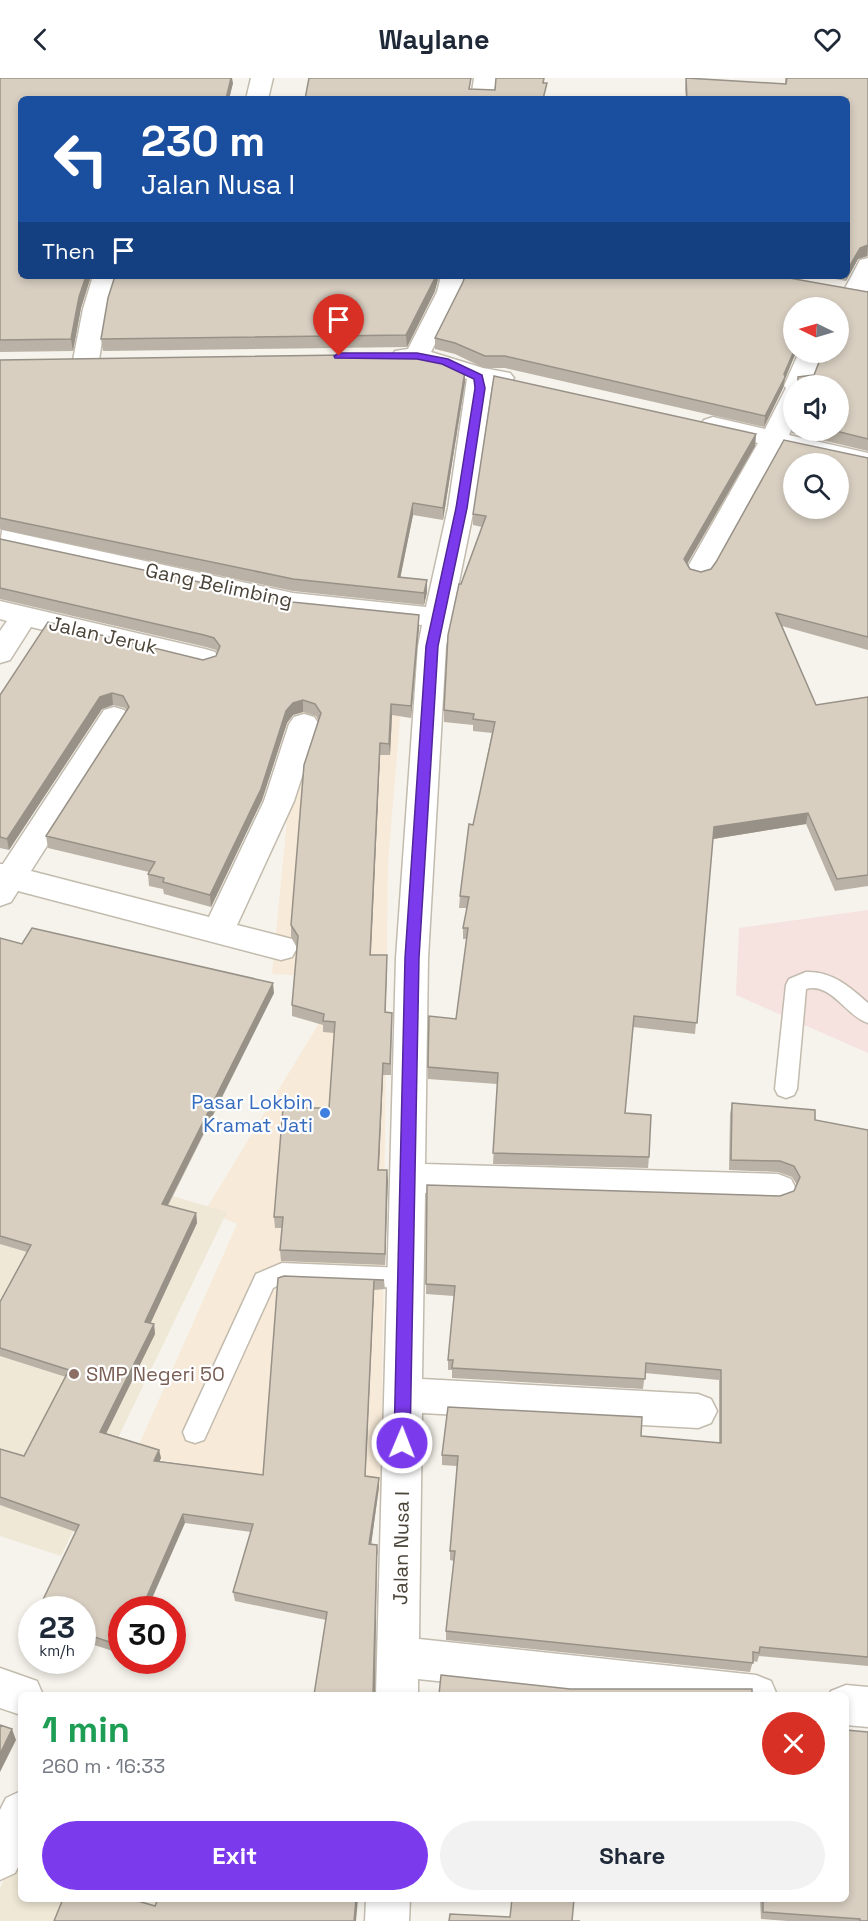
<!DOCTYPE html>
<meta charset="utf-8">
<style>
body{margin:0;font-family:"Space Grotesk",sans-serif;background:#f2f2f3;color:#1f2937;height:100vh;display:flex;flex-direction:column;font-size:22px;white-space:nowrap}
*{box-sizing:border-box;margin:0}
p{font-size:20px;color:#747a83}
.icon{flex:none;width:33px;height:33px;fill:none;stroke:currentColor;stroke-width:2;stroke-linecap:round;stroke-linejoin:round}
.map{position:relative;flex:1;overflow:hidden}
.panel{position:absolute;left:18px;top:1614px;width:831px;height:210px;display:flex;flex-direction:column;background:#fff;border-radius:9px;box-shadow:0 3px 9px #0003}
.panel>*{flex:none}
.top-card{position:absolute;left:18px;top:18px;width:832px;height:183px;border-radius:9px;box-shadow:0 3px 9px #0003;background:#1a4fa0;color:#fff;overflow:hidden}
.needle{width:39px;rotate:275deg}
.buttons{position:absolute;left:783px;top:219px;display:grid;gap:12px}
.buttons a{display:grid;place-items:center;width:66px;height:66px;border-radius:50%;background:#fff;box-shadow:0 3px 9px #0003;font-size:30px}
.speed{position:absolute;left:18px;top:1518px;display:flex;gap:12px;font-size:30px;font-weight:700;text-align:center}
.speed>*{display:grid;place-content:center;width:78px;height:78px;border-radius:50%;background:#fff;box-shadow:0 3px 9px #0003;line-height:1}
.speed small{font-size:15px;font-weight:400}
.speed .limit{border:9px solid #d22;background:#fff;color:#111}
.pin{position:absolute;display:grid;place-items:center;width:51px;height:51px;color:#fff;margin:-62px -26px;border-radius:50% 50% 50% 0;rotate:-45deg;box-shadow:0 0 6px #0007}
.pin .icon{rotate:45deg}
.me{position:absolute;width:66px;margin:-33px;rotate:1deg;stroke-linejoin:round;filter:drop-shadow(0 0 4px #0008)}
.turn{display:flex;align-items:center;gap:21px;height:126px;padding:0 24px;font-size:27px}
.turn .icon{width:78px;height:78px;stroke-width:2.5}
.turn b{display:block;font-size:42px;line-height:51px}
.then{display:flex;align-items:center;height:57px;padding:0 24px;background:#0003;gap:12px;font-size:22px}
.round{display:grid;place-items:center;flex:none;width:63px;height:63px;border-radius:32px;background:#f2f2f3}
.head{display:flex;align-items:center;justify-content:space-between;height:102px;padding:0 24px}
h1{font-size:36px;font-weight:800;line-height:45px;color:#1e9e55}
.cta{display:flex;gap:12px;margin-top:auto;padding:12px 24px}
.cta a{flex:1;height:69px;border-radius:36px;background:#7c3aed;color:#fff;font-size:24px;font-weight:800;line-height:69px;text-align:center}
.cta a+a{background:#f2f2f3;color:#1f2937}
header{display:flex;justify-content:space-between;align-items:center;height:78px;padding:0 24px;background:#fff;font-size:27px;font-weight:800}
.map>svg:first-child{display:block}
</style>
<header><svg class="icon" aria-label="back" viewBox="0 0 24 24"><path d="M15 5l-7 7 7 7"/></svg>Waylane<svg class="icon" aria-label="heart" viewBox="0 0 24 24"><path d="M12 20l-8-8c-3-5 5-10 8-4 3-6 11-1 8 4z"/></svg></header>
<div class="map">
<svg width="868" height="1843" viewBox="0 0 868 1843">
<rect width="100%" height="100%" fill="#f6f3ec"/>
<path fill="#f7ead8" d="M307 537 408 543 388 785 381 1418 134 1378 237 1146 205 1133 324 937 329 899 272 896Z"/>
<path fill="#efe8d6" d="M0 1068 227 1134 61 1478 0 1458Z
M21 1765V1821H285L278 1843H0V1810Z"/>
<path fill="#f6e3e0" d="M868 832V975L736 917 739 850Z"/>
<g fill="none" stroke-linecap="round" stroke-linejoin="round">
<defs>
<path id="lane" d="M806 894C832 893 850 909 868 925V945C846 938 831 904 806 911L797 1011 794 1017 786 1020 778 1017 775 1011 786 907 789 901Z
M282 1185 405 1190 413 1193 417 1200 413 1207 405 1210 284 1205 273 1210 204 1362 195 1365 186 1362 183 1354 256 1196Z"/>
<path id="street" d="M251 0H273L268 21H246Z
M474 0H496L493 21H471Z
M868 180V212L864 219 855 221 846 219 843 214 860 182Z
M93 198H117L107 231 99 282 95 287 86 290 77 287 73 282 83 231Z
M441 198H465L461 214 431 274 483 290 510 295 514 300 510 305 492 307 474 430 446 568 428 880 425 1086 778 1096 791 1101 796 1111 791 1121 778 1126 425 1115 422 1301 698 1316 711 1321 717 1333 711 1345 698 1350 422 1335 419 1561 756 1597 771 1603 777 1617H569L418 1601V1617H376L396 880 418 568 422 547 293 533 0 469 2 452 293 515 426 529 448 430 467 301 427 288 395 283 392 278 395 273 408 271 437 214Z
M799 274H824L810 308H794V346L789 357 868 375V391L782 371 709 500 699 503 689 500 685 494 758 365 704 352 700 347 704 342 713 339 765 351 786 310 784 308Z
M0 523 205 571 215 574 219 581 215 588 205 591 31 549 10 582 0 585V553L7 543 0 541Z
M114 629 124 632 129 639 31 793 209 839 264 723 289 646 294 639 304 636 314 639 319 646 294 723 237 847 292 861 297 870 292 879 281 882 18 813 11 824 0 828V786H3L104 632Z
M0 1590 37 1603 43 1617H21V1637L0 1630Z
M846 1607 868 1609V1649L846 1647V1617H829L831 1613Z
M21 1713V1783L15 1795 0 1802V1732L6 1720Z
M366 1821H410L409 1843H365Z"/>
</defs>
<use href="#lane" stroke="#c2bbae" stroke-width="3"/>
<use href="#street" stroke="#c2bbae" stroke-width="3"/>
<use href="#lane" fill="#fff" fill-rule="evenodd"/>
<use href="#street" fill="#fff" fill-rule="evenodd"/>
</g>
<path fill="#bab2a6" d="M0 0 233 5 229 21H21V198H91L81 230 73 273 0 274Z
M686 0 785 6V0H868V178L858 181 846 203 819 198H848V21H686L685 11Z
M463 204 868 214V373L792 355 794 347V352H838V308H797L798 299 814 297 838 230H794V274H796L785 301 783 310 764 349 505 290H484L455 276 435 271V260Z
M435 213 407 269 103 273 101 261Z
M0 282 465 304 443 442 413 437 400 500 427 502V514L424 527 293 513 0 451Z
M756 356 755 368 687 486 690 491 701 494 711 491 868 380V572L782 548 816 627 868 619V808L835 813 806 746 713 761 695 956 633 949 625 1035 649 1079 648 1090 493 1086 497 1006 428 1001V989L456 941 467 861H463V850L467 830H459L460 818 473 747 492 655 473 653V647L444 644V632L461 506 482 449 473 447V436Z
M0 461 292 524 419 537V549L411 640 392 637 390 677H380L371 877H387L385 934 392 946 391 997H383L379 1092H387L385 1187 281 1183 280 1172 282 1150H275L274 1139 329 1030 334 955 323 954V947L292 938V927L297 867 291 859V847L318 642 316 638 303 634 293 637 287 645 262 722 211 829 164 816 163 811 149 808 148 796 149 794 48 770 46 758 127 633 125 630 113 627 102 631 9 772 0 770V617L203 582 216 578 217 574 216 572 206 569 0 521Z
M0 860 22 866 274 915 168 1128 196 1135 197 1145 150 1245 154 1246 155 1256 106 1355 159 1372 161 1380 159 1383 263 1397 278 1200 384 1202 385 1211 374 1212 365 1399 379 1409 371 1466 377 1467 378 1476 326 1542 235 1523 233 1514 251 1454 185 1445 122 1532V1576L82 1563V1532L76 1454 0 1427V1371L24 1378 66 1299 0 1278V1224L27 1174 0 1166Z
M732 1025 815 1042 868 1052V1588L759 1578 757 1584 753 1583 750 1594 446 1562V1553L454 1483 450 1482V1473L457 1388 442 1387V1377L641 1358 719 1365V1302L645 1295 643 1311 452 1300V1292H448V1282L454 1218 426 1216 427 1107 780 1118 794 1113 797 1107 792 1099 778 1094 729 1092 730 1036Z
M760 1821H846L868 1843H787L761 1841Z"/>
<path fill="#979187" d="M231 0H232L233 5 229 21H226Z
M868 167 867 178 858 181 846 203 847 198H848V191L860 170Z
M86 198H91L81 230 73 273 71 261 79 219Z
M436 198H439L435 213 407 269 406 257Z
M794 273V274H796L785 301 783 310 764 349 765 338Z
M465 293V304L443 442V430Z
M756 356 755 368 683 493 684 481Z
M413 425V437L398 511V499Z
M427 502V514L424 527V515Z
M419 537V549L411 640V628Z
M112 615 113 627 102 631 9 772 7 761 100 619Z
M303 622V634L293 637 287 645 262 722 211 829 210 817 286 633 293 625Z
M391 626 392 637 390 677 389 666Z
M380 665V677L370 888V877Z
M808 735 806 746 713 761 714 749Z
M387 877V889L385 946V934Z
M273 905 274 915 163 1136 162 1126Z
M383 985V997L378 1102V1092Z
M387 1092 388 1103 385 1187V1176Z
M196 1135 197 1145 147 1253 145 1244Z
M374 1202V1212L365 1407V1398Z
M154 1246 155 1256 103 1362 100 1354Z
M159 1372 161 1380 156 1392 154 1383Z
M379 1400V1409L370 1475 369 1466Z
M183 1436 185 1445 147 1532H141Z
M377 1467 375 1617H373Z
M12 1651 16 1662 0 1694V1676Z
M356 1821H358L356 1843H354Z"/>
<path fill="#d8cfc1" stroke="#979187" stroke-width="1.5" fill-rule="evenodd" d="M0 0H231L226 21H21V198H86L79 219 71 261 0 262Z
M309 0H471L469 11 495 12 496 0H544L543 5H547L543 21H305Z
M686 0 786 6 787 0H868V167L860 170 848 191V21H687Z
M115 198H436L406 257 101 261 108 220Z
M465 198H778L868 214V361L832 352H838V308H798V299L814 297 823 274H838V230H794V273L784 296 785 299 765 338 505 278H485L455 265 435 260 463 204Z
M417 276 437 280 465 293 443 430 413 425 398 499 427 502 424 515 293 501 0 440V282Z
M494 298 756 356 684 481 690 491 701 494 711 491 716 484 784 362 868 380V559L776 535 816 627 868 619V797L837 801 808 735 714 749 697 945 634 938 625 1035 651 1037 649 1079 493 1075 498 995 428 989 429 938 456 941 468 850H463L469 819 460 818 469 746 473 747 495 644 473 641 474 636 444 632 448 557 459 506H461L486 438 473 436ZM794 386H838V430H794Z
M0 461 292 524 419 537 411 628 391 626 389 666 380 665 370 877H387L385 934 392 935 390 986 383 985 378 1092H387L385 1176 280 1172 283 1139H274L283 1030H329L335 944 323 943 324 936 292 927 298 858 291 847 304 687 321 635 315 626 303 622 293 625 286 633 261 711 210 817 163 804 164 800 148 796 155 784 46 758 129 629 123 618 112 615 100 619 7 761 0 759V617L48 544 203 582 216 578 220 568 214 560 204 557 0 510Z
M32 850 273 905 162 1126 196 1135 145 1244 154 1246 100 1354 159 1372 154 1383 263 1397 278 1200 284 1198 384 1202H374L365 1398 379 1400 369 1466 377 1467 373 1617H314L327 1534 233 1514 253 1446 183 1436 141 1532H122V1568L82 1555V1532H38L79 1447 0 1419V1371L24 1378 69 1292 0 1270V1224L31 1167 0 1158V860L22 866Z
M732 1025 815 1032V1042L868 1052V1579L760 1569 759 1575 753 1574V1585L446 1553 455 1473H450L458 1378 442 1377 448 1329 642 1339 641 1358 721 1365V1292L646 1285 645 1301 452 1290 453 1282H448L455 1208 426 1206 427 1107 780 1118 794 1113 800 1099 794 1088 780 1083 731 1082Z
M441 1597 570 1611H752V1617H439Z
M0 1647 12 1651 0 1676Z
M846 1652 868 1654V1843H860V1841L763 1834V1821H846Z
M63 1821H131L155 1828 158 1821H356L354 1843H54Z
M512 1821H574L572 1843H580H449L450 1836 510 1839Z"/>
<path fill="#7c3aed" stroke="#51269a" stroke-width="1.5" d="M339 275H417L448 281 482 297 485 310 467 430 438 568 419 880 410 1365 408 1370 402 1372 397 1370 394 1365 405 880 426 568 456 430 475 310 474 301 442 286 417 281 335 280 334 278Z"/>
<circle fill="#3f7fe0" stroke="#fff" stroke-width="2" cx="325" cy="1035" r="6"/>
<circle fill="#8d6e63" stroke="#fff" stroke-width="2" cx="74" cy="1296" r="6"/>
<g text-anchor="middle" stroke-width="4.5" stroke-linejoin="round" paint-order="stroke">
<g font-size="20" fill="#4b4439" stroke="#fff">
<text transform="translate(219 507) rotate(12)" y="7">Gang Belimbing</text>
<text transform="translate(103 557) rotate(13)" y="7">Jalan Jeruk</text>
<text transform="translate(401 1470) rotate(-89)" y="7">Jalan Nusa I</text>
</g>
<g font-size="20" fill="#366cbe" stroke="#fff" text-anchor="end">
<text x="313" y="1031">Pasar Lokbin<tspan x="313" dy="23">Kramat Jati</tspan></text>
</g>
<g font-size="20" fill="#785e54" stroke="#fff" text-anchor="start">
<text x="86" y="1303">SMP Negeri 50</text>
</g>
</g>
</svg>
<div class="buttons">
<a><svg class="needle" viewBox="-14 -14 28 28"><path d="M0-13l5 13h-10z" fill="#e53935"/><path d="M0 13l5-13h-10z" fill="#747a83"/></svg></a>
<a><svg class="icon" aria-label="sound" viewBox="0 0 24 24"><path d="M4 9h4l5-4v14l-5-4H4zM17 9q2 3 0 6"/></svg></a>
<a><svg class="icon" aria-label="search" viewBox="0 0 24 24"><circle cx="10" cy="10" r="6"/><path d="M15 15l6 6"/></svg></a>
</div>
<div class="speed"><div>23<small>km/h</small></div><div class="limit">30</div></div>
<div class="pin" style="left:339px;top:278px;background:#d93025"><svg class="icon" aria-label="arrive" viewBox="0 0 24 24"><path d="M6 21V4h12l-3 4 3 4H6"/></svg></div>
<svg class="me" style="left:402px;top:1365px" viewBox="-20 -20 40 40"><circle r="17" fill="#7c3aed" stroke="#fff" stroke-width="3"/><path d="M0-11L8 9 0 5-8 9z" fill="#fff"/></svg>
<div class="top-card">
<div class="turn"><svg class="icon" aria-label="left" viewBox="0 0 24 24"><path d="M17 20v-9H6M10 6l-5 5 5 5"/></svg><div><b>230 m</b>Jalan Nusa I</div></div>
<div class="then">Then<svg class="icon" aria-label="arrive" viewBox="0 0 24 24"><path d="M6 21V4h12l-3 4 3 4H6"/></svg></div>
</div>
<section class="panel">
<div class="head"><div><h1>1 min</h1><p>260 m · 16:33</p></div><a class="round" style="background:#d93025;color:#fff"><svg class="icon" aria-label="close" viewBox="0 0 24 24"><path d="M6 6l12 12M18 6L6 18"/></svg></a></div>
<div class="cta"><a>Exit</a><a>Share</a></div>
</section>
</div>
